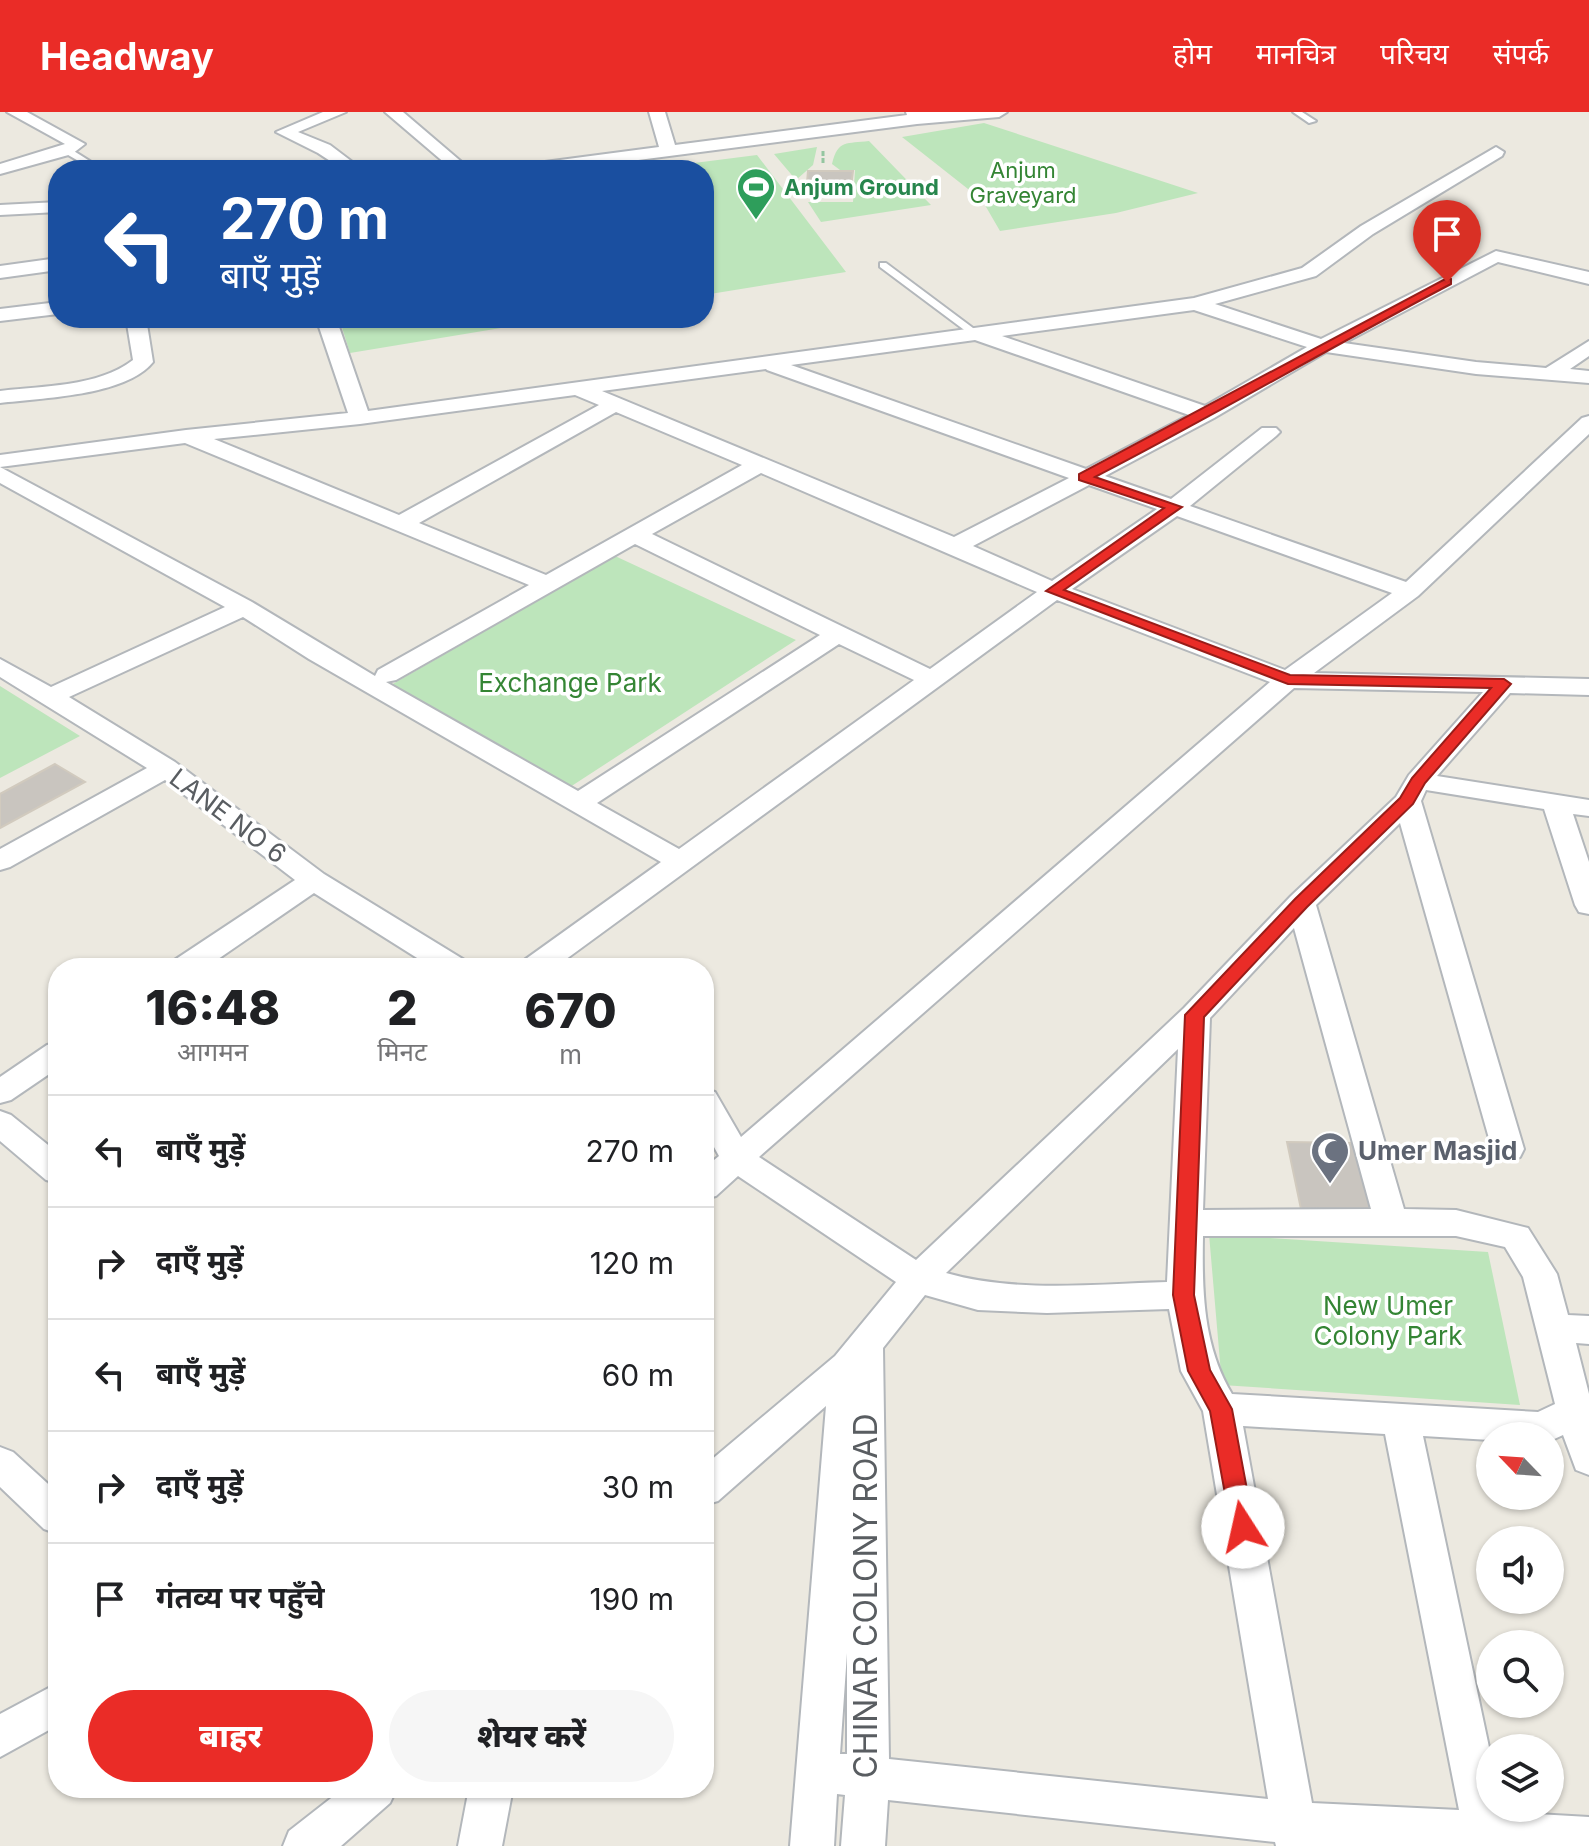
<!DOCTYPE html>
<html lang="hi">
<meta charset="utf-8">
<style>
body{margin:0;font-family:Inter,"Noto Sans Devanagari",sans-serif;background:#f6f6f6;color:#202124;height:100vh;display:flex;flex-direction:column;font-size:30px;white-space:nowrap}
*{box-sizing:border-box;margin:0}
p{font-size:26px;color:#757577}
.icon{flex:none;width:44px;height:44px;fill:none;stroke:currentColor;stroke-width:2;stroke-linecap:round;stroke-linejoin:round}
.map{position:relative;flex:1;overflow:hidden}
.details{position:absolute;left:48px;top:846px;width:666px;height:840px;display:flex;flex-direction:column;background:#fff;border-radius:32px;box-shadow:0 2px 6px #0004}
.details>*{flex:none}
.banner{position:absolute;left:48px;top:48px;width:666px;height:168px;border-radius:32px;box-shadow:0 2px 6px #0004;background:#1a4fa0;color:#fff;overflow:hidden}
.needle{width:52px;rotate:295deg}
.fabs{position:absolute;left:1476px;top:1310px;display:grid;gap:16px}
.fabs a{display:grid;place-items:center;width:88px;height:88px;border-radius:50%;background:#fff;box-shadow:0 2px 6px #0004;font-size:40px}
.pin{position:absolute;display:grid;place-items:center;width:68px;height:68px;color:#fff;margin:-82px -34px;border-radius:50% 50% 50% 0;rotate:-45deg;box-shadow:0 0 8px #0007}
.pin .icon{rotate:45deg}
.me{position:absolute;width:88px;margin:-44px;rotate:350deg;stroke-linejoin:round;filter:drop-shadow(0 0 6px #0008)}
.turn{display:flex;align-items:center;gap:28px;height:168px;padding:0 40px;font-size:36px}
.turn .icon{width:104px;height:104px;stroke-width:2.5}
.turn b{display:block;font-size:56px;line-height:68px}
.eta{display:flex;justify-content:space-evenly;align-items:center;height:136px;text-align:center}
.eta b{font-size:48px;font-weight:800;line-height:56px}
.button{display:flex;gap:16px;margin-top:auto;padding:16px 40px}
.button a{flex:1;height:92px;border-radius:48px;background:#ea2c27;color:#fff;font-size:32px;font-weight:800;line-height:92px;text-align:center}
.button a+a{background:#f6f6f6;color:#202124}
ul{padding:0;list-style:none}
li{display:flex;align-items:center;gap:24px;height:112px;padding:0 40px;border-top:2px solid #e0e0e0}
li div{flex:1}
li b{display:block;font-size:30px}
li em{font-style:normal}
header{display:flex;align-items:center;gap:48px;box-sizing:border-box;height:112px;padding:0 40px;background:#ea2c27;color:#fff}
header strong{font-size:38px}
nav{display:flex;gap:44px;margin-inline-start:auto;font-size:28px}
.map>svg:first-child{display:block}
</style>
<header>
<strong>Headway</strong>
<nav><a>होम</a><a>मानचित्र</a><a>परिचय</a><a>संपर्क</a></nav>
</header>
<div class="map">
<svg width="1589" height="1734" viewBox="0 0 1589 1734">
<rect width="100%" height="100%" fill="#ece9e0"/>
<path fill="#bde5bb" d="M984 11 1198 81 1116 101 1000 119 982 88 902 25Z
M869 29 931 93 821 110 808 90H853L855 58H840L832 52C838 27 847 32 869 29Z
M817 35 813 53 796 68 774 42Z
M757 43 846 160 704 183V58H639Z
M339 206H562L350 241Z
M615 444 796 528 567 677 384 577Z
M0 574 80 624 0 666Z
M1209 1122 1488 1140 1520 1293 1222 1273Z"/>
<path fill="#c9c5bf" stroke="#d1cabe" stroke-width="2" d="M808 59H853L850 83H806Z
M55 652 85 670 0 716V682Z
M1287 1030 1355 1031 1372 1098 1301 1097Z"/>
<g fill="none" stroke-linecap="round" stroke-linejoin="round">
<defs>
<path id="lane" d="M1293 0H1302L1316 9 1309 11Z
M63 36H69L104 58H94L63 40Z
M880 151H886L977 219V223H971L880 155Z"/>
<path id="street" d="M7 0H27L85 32 72 42 0 62V52L65 32Z
M323 0H346L298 20 330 33 363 58H344L318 41 276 20Z
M385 0H403L471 58H453Z
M649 0H665L675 33 907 3 906 0H1007L999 5 917 12 561 58H514L522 53 659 35Z
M1496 35 1504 40 1502 44 1373 122 1316 164 1215 192 1321 227 1496 139 1589 160V172L1498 150 1344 231 1476 250 1546 256 1589 229V244L1570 257 1589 259V271L1476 262 1326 240 1214 306 1105 364 1171 387 1262 316H1276L1280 320 1276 324 1190 394 1406 470 1582 306 1589 304V322L1418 484 1314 561 1589 567V583L1510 581 1437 664 1589 688V704L1573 702 1589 750V802L1579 800 1575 793 1544 697 1426 678 1421 689 1524 1037 1520 1045 1508 1049 1496 1045 1492 1037 1400 711 1316 793 1404 1097 1456 1098 1528 1116 1557 1162 1568 1203 1589 1204V1232L1576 1231 1589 1282V1363L1576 1358 1563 1323 1550 1329V1324H1490V1328L1423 1324 1490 1640V1696H1502L1503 1700 1589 1705V1734H1276L1275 1730 888 1688 885 1734H841L845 1683 837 1682 834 1734H790L826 1294 718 1389 704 1393V1354L835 1244 896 1170 738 1064 716 1084 704 1087V1056L719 1044 704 1017V977L715 980 741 1025 1270 570 1057 488 554 856H519L523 849 661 750 309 547 243 505 69 585 175 650 324 762 466 849 470 856H433L314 781 205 856H169L173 849 295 768 165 668 10 755 0 758V737L147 656 0 565V547L51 575 225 495 0 371V343L186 318 348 301 316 206H336L368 299 1194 186 1302 156 1361 114ZM1194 198 1307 235 1205 294 1002 224ZM975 228 1189 303 1086 357 791 253ZM766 257 767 258 1069 366 954 425 602 279ZM575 283 599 293 399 403 214 327 360 312ZM616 300 742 353 546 463 419 411ZM185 331 529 473 378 558 375 564 252 490 0 355ZM761 361 1037 480 930 557 652 422ZM1089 373 1157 397 1052 469 973 434ZM1177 404 1392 481 1285 558 1072 477ZM635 432 820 523 578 679 386 570 396 568ZM839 532 914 568 679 737 597 691ZM1294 576 1483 580 1409 663 1396 685 1291 784 1184 896 916 1148 759 1045ZM1294 816 1371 1097 1203 1098 1210 906ZM1178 937 1167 1170C1094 1172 1017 1181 946 1161ZM1203 1124H1456L1505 1135 1523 1165 1555 1292 1538 1300 1232 1282C1203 1234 1202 1179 1203 1124ZM925 1183 978 1198 1047 1201 1169 1197 1181 1259 1203 1299 1268 1687 889 1647 883 1236ZM1243 1314 1385 1322 1459 1698 1312 1691ZM847 1541V1642H840Z
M58 90V100L0 103V93Z
M58 146V158L0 166V154Z
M58 190V202L0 209V197Z
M126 206H146L153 250C126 284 41 286 0 291V279C42 274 98 275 133 248Z
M58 930V956L11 988 0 991V965L47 933Z
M0 999 11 1003 58 1041V1071L46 1068 0 1029Z
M0 1335 13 1340 58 1381V1422L44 1417 0 1375Z
M58 1571V1613L0 1645V1602Z
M344 1676H397L390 1691 341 1734H283L289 1719Z
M469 1676H513L502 1734H458Z"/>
</defs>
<use href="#lane" stroke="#b3b7bb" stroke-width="4"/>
<use href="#street" stroke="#b3b7bb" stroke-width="4"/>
<path stroke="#94c6a0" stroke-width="3" stroke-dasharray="5 2" stroke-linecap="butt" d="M823 39V52"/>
<use href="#lane" fill="#fff" fill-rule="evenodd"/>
<use href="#street" fill="#fff" fill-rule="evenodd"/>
</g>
<path fill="#ea2c27" stroke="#981d19" stroke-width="2" d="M1447 166 1451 167V172C1331 235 1215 303 1095 365L1182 395 1064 478 1290 563 1504 567 1511 572 1425 671 1413 692 1307 795 1204 905 1194 1183 1210 1258 1232 1297 1254 1415 1251 1423 1243 1426 1234 1423 1231 1415 1210 1299 1188 1259 1173 1183 1185 903 1295 787 1400 686 1412 666 1491 576 1288 572 1046 479 1164 396 1079 368V362Z"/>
<defs>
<symbol id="stadium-pin" viewBox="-11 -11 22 30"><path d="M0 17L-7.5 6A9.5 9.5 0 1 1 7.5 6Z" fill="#2e9e5b" stroke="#fff"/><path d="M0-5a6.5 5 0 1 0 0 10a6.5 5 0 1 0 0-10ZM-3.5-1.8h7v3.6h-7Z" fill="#fff"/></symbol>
<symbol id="mosque-pin" viewBox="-11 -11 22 30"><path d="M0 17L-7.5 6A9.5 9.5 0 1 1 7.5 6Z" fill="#6b7280" stroke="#fff"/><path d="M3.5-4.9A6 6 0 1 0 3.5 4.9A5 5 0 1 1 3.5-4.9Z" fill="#fff"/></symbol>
</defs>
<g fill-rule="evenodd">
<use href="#stadium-pin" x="734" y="53" width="44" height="60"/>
<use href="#mosque-pin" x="1308" y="1017" width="44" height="60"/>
</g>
<g text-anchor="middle" stroke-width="7" stroke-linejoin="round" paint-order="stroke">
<g font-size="22" fill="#348534" stroke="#fff">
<text x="1023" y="66">Anjum<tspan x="1023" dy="25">Graveyard</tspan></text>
</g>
<g font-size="22" font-weight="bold" fill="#27864d" stroke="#fff" text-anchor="start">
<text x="784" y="83">Anjum Ground</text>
</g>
<g font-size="26" fill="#348534" stroke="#fff">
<text x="570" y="580">Exchange Park</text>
<text x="1388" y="1203">New Umer<tspan x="1388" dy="30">Colony Park</tspan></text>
</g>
<g font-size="26" fill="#595d61" stroke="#fff">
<text transform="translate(228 704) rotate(37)" y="9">LANE NO 6</text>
</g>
<g font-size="26" font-weight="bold" fill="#5b616d" stroke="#fff" text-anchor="start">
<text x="1358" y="1048">Umer Masjid</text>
</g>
<g font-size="32" fill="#595d61" stroke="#fff">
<text transform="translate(866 1484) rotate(-90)" y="11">CHINAR COLONY ROAD</text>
</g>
</g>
</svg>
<div class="fabs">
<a><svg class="needle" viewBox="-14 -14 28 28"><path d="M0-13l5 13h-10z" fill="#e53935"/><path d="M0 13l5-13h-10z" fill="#757577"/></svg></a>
<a><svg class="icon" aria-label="sound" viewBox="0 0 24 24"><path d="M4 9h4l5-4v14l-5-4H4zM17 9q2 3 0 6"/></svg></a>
<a><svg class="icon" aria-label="search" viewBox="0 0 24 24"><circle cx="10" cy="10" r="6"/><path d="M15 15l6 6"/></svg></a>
<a><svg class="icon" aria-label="layers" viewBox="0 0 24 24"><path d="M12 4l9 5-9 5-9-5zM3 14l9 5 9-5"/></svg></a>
</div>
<div class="pin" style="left:1447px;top:170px;background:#d93025"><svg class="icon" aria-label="arrive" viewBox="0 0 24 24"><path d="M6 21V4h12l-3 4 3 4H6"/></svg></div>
<svg class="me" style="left:1243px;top:1415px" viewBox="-20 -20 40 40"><circle r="19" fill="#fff"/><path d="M0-13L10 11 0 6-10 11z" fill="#ea2c27"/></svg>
<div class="banner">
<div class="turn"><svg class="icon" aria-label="left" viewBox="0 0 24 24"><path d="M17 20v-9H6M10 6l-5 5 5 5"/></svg><div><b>270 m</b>बाएँ मुड़ें</div></div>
</div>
<section class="details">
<div class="eta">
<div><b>16:48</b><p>आगमन</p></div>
<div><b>2</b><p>मिनट</p></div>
<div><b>670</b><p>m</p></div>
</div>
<ul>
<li><svg class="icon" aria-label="left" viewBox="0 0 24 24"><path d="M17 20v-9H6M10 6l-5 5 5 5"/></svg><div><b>बाएँ मुड़ें</b></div><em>270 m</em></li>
<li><svg class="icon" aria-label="right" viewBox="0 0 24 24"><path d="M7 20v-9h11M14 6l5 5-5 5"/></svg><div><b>दाएँ मुड़ें</b></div><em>120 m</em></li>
<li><svg class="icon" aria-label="left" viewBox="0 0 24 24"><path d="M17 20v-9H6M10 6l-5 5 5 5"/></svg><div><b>बाएँ मुड़ें</b></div><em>60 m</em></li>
<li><svg class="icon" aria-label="right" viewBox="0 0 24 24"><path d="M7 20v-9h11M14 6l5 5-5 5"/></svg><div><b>दाएँ मुड़ें</b></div><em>30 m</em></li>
<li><svg class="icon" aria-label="arrive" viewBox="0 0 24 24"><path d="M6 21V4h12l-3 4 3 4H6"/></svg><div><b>गंतव्य पर पहुँचे</b></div><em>190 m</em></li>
</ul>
<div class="button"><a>बाहर</a><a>शेयर करें</a></div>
</section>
</div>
